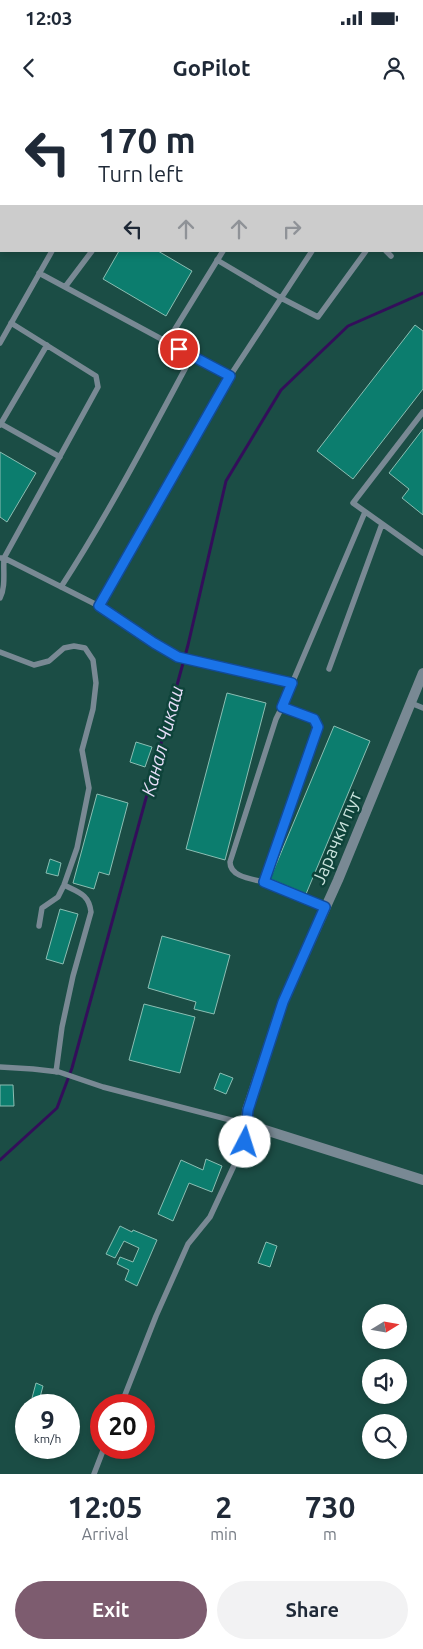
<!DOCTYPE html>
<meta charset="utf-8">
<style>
body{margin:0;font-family:Ubuntu,sans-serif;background:#f2f2f3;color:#1f2937;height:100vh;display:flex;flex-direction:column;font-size:19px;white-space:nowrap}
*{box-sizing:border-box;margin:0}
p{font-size:16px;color:#747a83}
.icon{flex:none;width:28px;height:28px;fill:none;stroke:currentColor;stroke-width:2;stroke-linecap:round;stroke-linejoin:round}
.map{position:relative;height:1374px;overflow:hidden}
.details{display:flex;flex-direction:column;background:#fff;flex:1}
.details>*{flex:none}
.banner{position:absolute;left:0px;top:0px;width:424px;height:152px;box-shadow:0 2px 8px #0003;background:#fff;color:#1f2937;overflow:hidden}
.needle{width:32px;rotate:79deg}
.buttons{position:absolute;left:362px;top:1204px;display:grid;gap:10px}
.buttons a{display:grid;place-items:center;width:45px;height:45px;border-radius:50%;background:#fff;box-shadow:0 2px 8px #0003;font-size:25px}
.speed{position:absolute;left:15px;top:1294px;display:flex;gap:10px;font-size:25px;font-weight:700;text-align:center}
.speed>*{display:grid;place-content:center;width:65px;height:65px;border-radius:50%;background:#fff;box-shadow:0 2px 8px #0003;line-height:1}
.speed small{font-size:12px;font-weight:400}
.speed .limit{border:8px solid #d22;background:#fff;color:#111}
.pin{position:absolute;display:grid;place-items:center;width:42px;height:42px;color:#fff;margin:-21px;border:2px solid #fff;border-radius:50%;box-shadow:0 1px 5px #0007}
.me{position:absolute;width:55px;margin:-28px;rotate:5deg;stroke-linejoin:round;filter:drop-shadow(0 0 4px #0008)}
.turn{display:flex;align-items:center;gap:18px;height:105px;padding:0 15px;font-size:22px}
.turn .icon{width:65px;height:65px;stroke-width:2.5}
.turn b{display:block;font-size:35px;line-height:42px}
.lanes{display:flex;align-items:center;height:48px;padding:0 15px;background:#0003;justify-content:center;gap:25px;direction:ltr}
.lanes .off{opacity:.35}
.eta{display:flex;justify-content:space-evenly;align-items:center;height:85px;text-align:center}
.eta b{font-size:30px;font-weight:700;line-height:35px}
.primary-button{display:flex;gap:10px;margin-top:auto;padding:10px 15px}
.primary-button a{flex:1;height:58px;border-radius:30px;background:#7d5c6f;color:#fff;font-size:20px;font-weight:700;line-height:58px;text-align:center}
.primary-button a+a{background:#f2f2f3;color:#1f2937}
.status{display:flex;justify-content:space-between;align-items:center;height:35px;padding:0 25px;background:#fff;direction:ltr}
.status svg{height:14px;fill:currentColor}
header{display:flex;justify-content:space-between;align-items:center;height:65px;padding:0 15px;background:#fff;font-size:22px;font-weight:700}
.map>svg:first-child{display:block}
</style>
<div class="status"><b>12:03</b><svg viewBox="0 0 49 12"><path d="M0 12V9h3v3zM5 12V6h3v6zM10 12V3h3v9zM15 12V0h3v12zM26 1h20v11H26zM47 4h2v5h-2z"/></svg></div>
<header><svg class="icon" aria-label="back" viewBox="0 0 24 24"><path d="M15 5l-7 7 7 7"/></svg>GoPilot<svg class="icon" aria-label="person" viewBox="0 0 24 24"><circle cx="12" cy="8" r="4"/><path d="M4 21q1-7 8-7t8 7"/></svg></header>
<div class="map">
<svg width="423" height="1374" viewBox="0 0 423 1374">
<rect width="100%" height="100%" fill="#1b4d45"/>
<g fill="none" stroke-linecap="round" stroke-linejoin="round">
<path stroke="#330e5a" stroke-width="3" d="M0 1060 57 1008 72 968 188 545 226 381 281 290 348 226 423 193"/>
</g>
<path fill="#0c7d6e" stroke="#8bbeb3" d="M119 151H158L192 171 166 216 103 179Z
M415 225 423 231V289L353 379 317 351Z
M423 329V415L402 398 409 389 389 373Z
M0 352 36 373 7 422 0 417Z
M227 593 266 603 225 760 186 749Z
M334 626 370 641 306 794 270 779Z
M136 642 152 647 145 667 130 662Z
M97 694 128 703 109 775 99 772 94 789 73 783Z
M50 759 61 763 58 776 46 773Z
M60 809 78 814 63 864 46 859Z
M162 836 230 855 214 914 194 909 196 902 148 888Z
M144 904 195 917 180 973 129 960Z
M220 973 233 978 226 994 214 989Z
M0 985H13L14 1006H0Z
M206 1059 222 1066 212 1092 189 1083 173 1121 158 1114 181 1060 203 1070Z
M120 1126 132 1132 133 1130 157 1140 137 1186 125 1180 129 1170 117 1164 120 1157 133 1162 139 1148 124 1141 115 1158 106 1154Z
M266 1142 277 1146 270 1167 258 1163Z
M36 1283 43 1286 39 1301 32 1298Z"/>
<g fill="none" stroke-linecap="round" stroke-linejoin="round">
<path stroke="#798994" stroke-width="5.5" d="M294 0 296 1
M405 0 408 1
M141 1 142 0
M189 1V0
M422 85 423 86
M386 151 391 156
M217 160 281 198 318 217 366 151
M39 173 230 276
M65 187 92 151
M167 242 223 151
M0 243 52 151
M423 312 353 403 423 453
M1 324 60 357
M0 325 47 245
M0 458H4L99 506 154 543 178 557 292 583
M61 487C109 413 150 334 192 256
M0 498C6 486 3 472 4 458L98 287 96 276 11 223
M99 506 230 276 312 151
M0 552 34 565 49 561 64 548 74 546 85 548 93 560 96 583 93 609 82 650 89 688 77 748 64 785 58 797 42 808 39 826
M329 569 382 424
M411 603 423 608
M264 782C252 779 230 777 230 762L276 619 282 607
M325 807 264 782 318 627 314 619 282 607 365 412
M0 967 33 969 59 972 103 987 246 1024 245 1042 210 1117 188 1144 156 1216 121 1305
M56 972 62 927 73 876 91 812C89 794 78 792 64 785
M94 1374 104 1348"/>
<path stroke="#798994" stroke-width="10" d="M423 573 338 780 283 902 247 1010 246 1024 423 1080"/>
</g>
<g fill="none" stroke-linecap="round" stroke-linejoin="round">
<defs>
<path id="route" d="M179 249 230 276 99 506 154 543 178 557 292 583 282 607 314 619 318 627 264 782 325 807 283 902 248 1010 245 1042"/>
</defs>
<use href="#route" stroke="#114b97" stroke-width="12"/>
<use href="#route" stroke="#1a73e8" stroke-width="9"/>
</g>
<g text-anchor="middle" stroke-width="5" stroke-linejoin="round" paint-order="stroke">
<g font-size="18" fill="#c9e3dd" stroke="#0e433a">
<text transform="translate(337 738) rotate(-67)" y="6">Јарачки пут</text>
</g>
<g font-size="19" font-style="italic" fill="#e7def9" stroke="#0e433a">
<text transform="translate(162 641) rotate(-75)" y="7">Канал Чикаш</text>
</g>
</g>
</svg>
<div class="buttons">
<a><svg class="needle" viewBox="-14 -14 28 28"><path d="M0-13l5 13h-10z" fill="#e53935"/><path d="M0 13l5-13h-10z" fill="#747a83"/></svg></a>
<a><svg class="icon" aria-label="sound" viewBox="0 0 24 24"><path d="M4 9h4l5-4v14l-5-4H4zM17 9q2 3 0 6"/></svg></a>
<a><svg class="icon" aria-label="search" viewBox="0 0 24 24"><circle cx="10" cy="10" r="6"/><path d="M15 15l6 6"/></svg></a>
</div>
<div class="speed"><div>9<small>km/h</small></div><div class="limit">20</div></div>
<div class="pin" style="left:179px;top:249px;background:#d93025"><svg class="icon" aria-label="arrive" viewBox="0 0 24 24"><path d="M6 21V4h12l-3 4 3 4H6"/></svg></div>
<svg class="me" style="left:245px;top:1042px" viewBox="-20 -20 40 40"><circle r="19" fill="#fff"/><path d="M0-13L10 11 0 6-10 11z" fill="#1a73e8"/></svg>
<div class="banner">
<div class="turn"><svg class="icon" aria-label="left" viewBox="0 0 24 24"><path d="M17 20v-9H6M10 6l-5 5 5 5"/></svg><div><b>170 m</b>Turn left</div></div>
<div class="lanes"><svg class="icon" aria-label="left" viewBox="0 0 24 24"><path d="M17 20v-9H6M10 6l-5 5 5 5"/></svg><svg class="icon off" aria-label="ahead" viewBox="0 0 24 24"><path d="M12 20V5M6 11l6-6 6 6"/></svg><svg class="icon off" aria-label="ahead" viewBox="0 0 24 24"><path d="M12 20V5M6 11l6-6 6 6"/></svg><svg class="icon off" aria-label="right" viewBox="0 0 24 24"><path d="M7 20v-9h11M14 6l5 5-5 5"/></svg></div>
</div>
</div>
<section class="details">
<div class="eta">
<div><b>12:05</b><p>Arrival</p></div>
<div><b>2</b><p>min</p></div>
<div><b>730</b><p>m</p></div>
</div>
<div class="primary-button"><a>Exit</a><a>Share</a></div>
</section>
